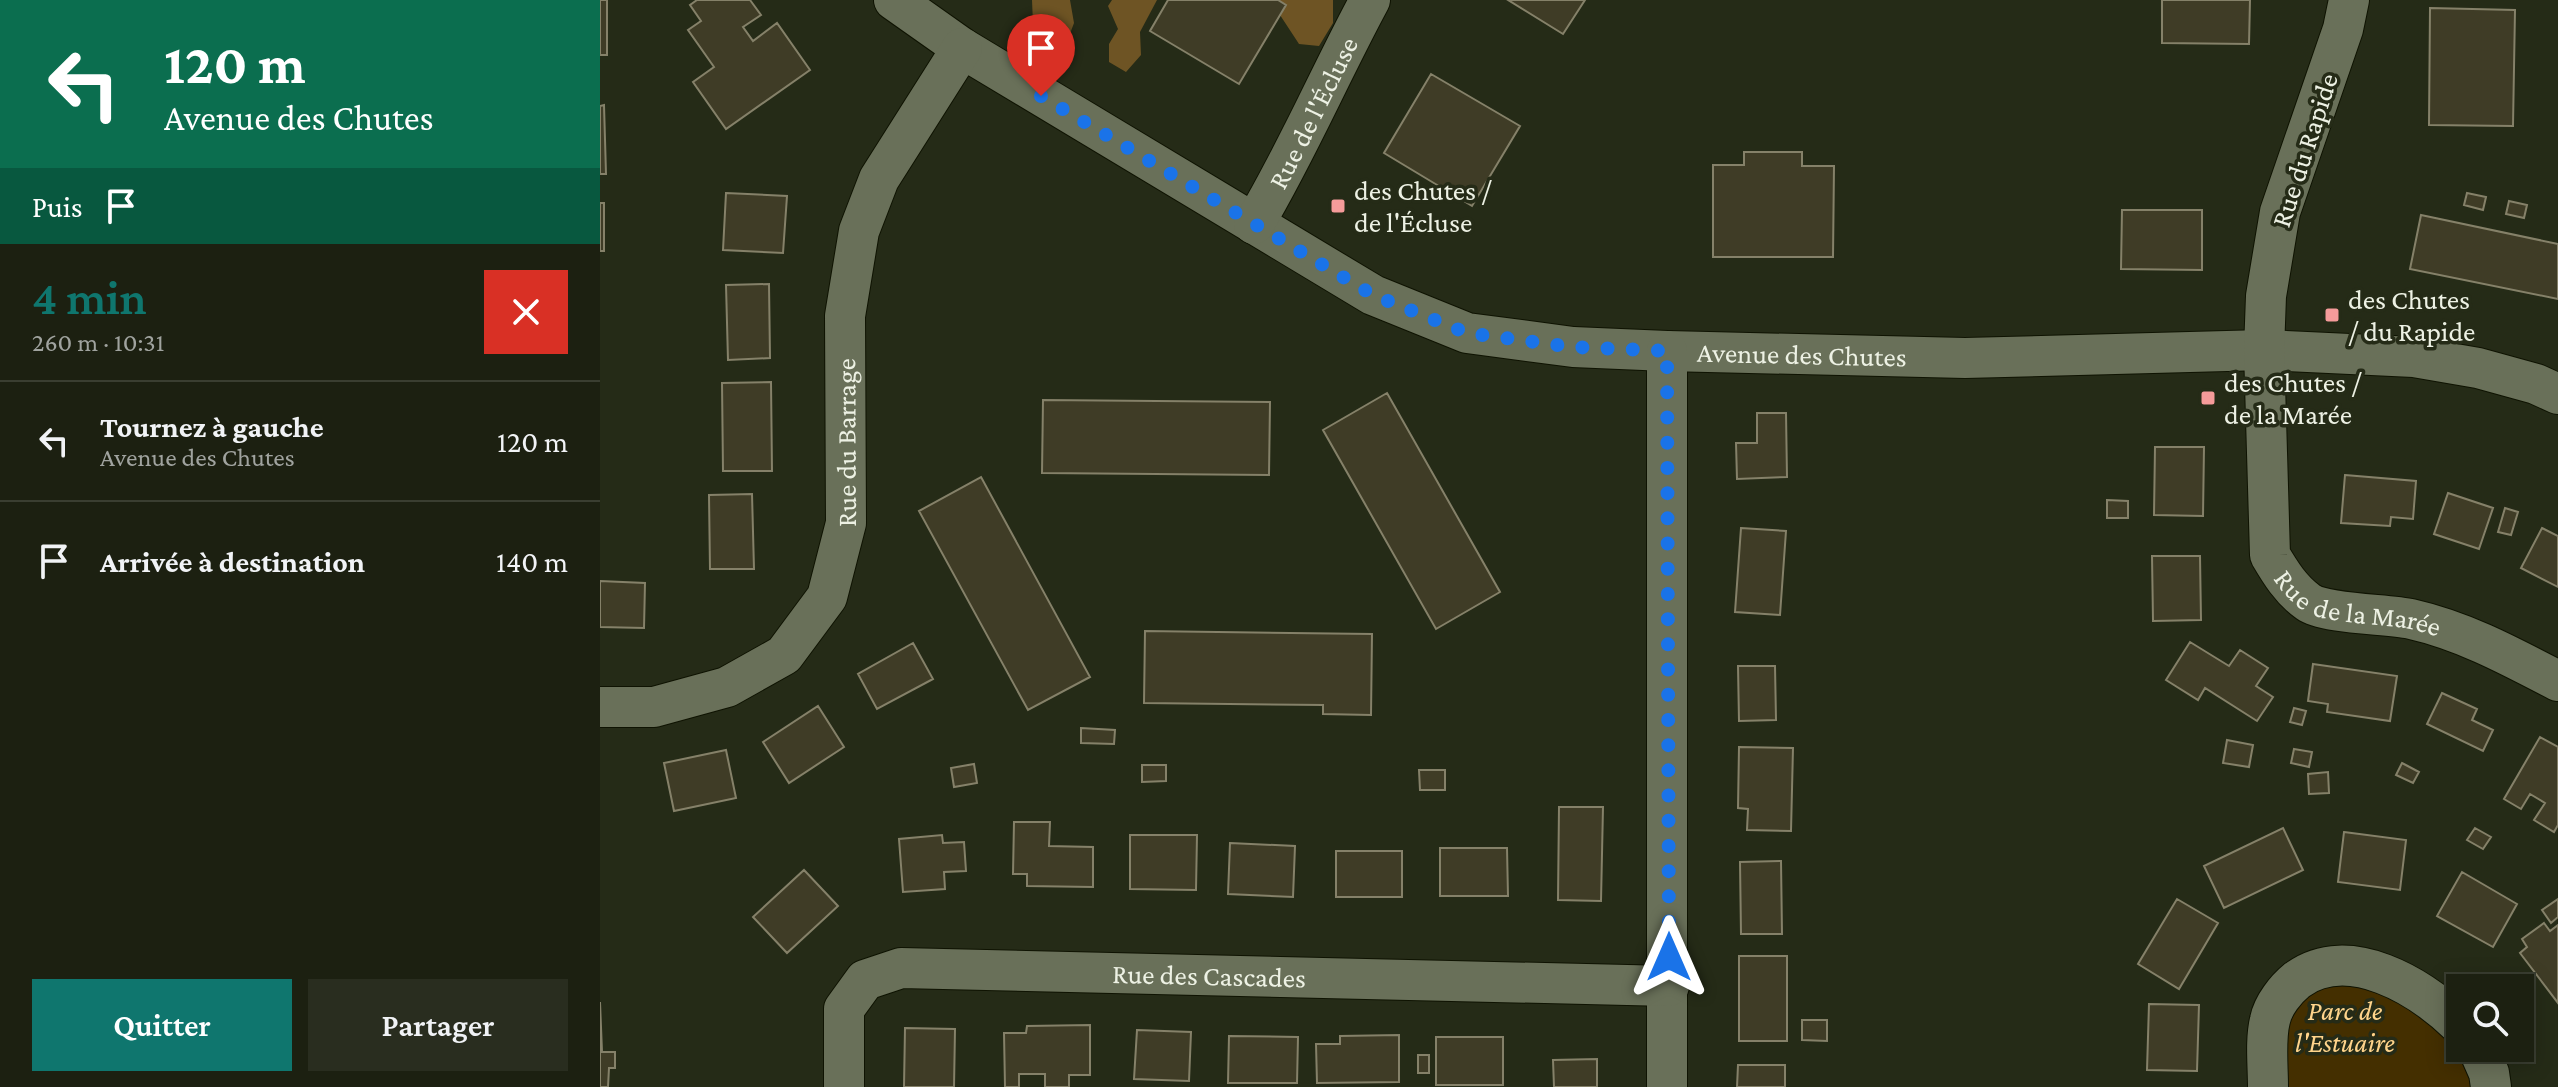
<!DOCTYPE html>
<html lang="fr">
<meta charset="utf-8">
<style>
body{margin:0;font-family:"Crimson Pro",serif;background:#292d1f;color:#f1f3f6;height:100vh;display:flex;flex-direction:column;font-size:30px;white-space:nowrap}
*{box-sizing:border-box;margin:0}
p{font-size:26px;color:#a0a39f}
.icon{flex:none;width:44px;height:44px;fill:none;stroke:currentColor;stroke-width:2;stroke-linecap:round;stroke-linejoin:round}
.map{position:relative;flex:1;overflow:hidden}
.side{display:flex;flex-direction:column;background:#1c2011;width:600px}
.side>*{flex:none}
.hud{background:#0b6e4f;color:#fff;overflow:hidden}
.fabs{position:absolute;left:1846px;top:974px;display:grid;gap:16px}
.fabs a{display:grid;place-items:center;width:88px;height:88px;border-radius:0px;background:#1c2011;box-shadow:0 4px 20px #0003,0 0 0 2px #3a3e31;font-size:40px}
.pin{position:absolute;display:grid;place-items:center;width:68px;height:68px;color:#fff;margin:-82px -34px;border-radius:50% 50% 50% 0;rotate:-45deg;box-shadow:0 0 8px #0007}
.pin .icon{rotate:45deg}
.me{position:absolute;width:88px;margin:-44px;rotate:0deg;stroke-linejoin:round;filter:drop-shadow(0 0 6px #0008)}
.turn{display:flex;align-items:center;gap:28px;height:168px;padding:0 32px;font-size:36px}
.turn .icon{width:104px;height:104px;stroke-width:2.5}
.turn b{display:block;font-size:56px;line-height:68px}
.then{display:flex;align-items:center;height:76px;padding:0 32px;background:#0003;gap:16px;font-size:30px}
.round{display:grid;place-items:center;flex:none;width:84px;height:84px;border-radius:0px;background:#292d1f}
.head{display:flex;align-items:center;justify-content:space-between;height:136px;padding:0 32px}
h1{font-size:48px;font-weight:600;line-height:60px;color:#0f766e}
.button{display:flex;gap:16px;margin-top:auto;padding:16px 32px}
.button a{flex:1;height:92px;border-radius:0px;background:#0f766e;color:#fff;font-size:32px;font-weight:600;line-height:92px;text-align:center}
.button a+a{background:#292d1f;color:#f1f3f6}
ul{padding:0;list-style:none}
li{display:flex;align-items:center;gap:24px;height:120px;padding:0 32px;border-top:2px solid #3a3e31}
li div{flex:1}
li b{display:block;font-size:30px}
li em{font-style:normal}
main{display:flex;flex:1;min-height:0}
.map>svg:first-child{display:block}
</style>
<main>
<section class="side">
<div class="hud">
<div class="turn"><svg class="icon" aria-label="left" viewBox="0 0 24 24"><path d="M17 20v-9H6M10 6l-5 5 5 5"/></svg><div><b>120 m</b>Avenue des Chutes</div></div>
<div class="then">Puis<svg class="icon" aria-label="arrive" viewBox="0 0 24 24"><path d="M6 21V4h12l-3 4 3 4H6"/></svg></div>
</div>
<div class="head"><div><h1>4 min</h1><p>260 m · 10:31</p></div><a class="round" style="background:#d93025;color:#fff"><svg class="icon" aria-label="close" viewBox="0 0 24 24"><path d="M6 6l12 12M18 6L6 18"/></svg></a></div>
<ul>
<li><svg class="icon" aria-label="left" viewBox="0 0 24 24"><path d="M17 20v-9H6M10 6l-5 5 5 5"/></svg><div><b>Tournez à gauche</b><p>Avenue des Chutes</p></div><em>120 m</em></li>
<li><svg class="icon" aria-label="arrive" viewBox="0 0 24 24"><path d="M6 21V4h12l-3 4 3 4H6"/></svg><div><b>Arrivée à destination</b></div><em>140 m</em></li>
</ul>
<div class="button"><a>Quitter</a><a>Partager</a></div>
</section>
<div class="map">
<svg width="1958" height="1087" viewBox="0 0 1958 1087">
<rect width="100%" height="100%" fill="#252b17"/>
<path fill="#442f00" d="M1711 971 1845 1010 1891 1087H1668L1670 1018Z"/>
<path fill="#6e5424" d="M432 0H470L474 23 468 39 457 42 439 39 433 24Z
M512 0H557L540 32 541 55 526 72 509 62V44L518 29 508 6Z
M678 0H733V23L719 46 699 44 680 15Z"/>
<path fill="#3f3c26" stroke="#858169" stroke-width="2" d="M0 0H7V55H0Z
M97 0H150L161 15 143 27 153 41 177 23 210 70 126 129 93 82 114 67 88 30 101 21 90 5Z
M568 0H678L686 5 639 84 550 31Z
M908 0H985L963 34Z
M1562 0H1650L1649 44 1562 43Z
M1830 8 1915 10 1913 126 1829 125Z
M831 74 920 126 872 206 784 153Z
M4 105 6 174H0V106Z
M1144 152H1202V166H1234L1233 257H1113V165H1144Z
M126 193 187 196 183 253 123 250Z
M1867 193 1886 197 1883 210 1864 205Z
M1909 201 1927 205 1924 218 1906 214Z
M0 203H4V251H0Z
M1522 210H1602V270L1521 269Z
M1821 215 1958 244V299L1810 269Z
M169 284 170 358 128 360 126 285Z
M171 382 172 471H123L122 383Z
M787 393 900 592 836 629 723 430Z
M443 400 670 402 669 475 442 473Z
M1157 413H1186L1187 477 1137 479 1136 443H1157Z
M1555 447H1604L1603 516 1554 515Z
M1745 475 1816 481 1813 519 1791 517 1790 526 1741 523Z
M381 477 490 677 428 710 319 511Z
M1848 493 1893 508 1879 549 1834 534Z
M152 494 154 569H110L109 495Z
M1507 500 1528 501V518H1507Z
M1905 508 1918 512 1911 535 1898 532Z
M1141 528 1186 531 1180 615 1135 612Z
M1942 528 1958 536V587L1921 568Z
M1552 556H1600L1601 620 1553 621Z
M0 581 45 583 44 628 0 627Z
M545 631 772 634 771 715 723 714V705L544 703Z
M1590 642 1629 666 1640 650 1668 668 1656 686 1673 697 1657 721 1605 688 1598 700 1566 680Z
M313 643 333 679 277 709 258 674Z
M1713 664 1797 676 1790 721 1727 712 1728 704 1708 701Z
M1138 666H1175L1176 720 1139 721Z
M1842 693 1877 709 1872 720 1893 730 1883 751 1827 724Z
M218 706 244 747 189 783 163 742Z
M1694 708 1706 711 1702 725 1690 722Z
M481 728 515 730 514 744 481 743Z
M1940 737 1958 747V825L1954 832 1934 820 1945 803 1930 794 1921 809 1904 799Z
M1627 740 1653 745 1649 767 1623 763Z
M1139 747 1193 748 1191 831 1147 830 1148 809 1138 808Z
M1694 749 1712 752 1709 767 1691 763Z
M126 750 136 798 74 811 64 763Z
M1802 763 1819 772 1813 783 1796 775Z
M374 764 377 783 354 787 351 768Z
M542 765H566V781L542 782Z
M819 770H845V790H820Z
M1728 772 1729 793 1709 794 1708 774Z
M959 807H1003L1001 901 958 900Z
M414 822H450L449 846 493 847V887L427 886V874H413Z
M1683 828 1703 870 1624 908 1604 866Z
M1875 828 1891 837 1883 849 1867 840Z
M1744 832 1806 840 1800 890 1738 882Z
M342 835 343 843 364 842 366 871 344 872 345 889 303 892 299 839Z
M530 835H597L596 890 530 889Z
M630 843 695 846 693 897 628 894Z
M840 848H907L908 896H840Z
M736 851H802V897H736Z
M1181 861 1182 934H1141L1140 862Z
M204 870 238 906 187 953 153 917Z
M1862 872 1917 904 1893 947 1837 916Z
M1577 899 1618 923 1579 989 1538 964Z
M1958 899V917L1951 923 1942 910Z
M1944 923 1950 931 1958 925V1003L1920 953 1927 947 1922 939Z
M1139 956H1187V1041H1139Z
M0 1002 2 1052H15V1068H9L8 1087H0Z
M1549 1004 1599 1005 1597 1071 1547 1070Z
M1202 1020H1227V1041L1202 1040Z
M490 1025V1075H469V1087H445V1074H419V1087H405L404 1033H426L427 1026Z
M305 1028 355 1029 354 1087H304Z
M537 1030 591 1032 589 1081 534 1079Z
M799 1035V1082L717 1083 716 1044H740V1036Z
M629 1036 698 1037 697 1083H628Z
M836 1037H903V1085H836Z
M818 1055H829V1073H818Z
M997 1059V1087H954L953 1060Z
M1138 1065H1185V1087H1137Z"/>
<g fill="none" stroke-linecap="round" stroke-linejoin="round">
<defs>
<g id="minor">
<path id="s1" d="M294 0 362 48 773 295 867 333 973 347 1067 351 1365 358 1664 350 1814 357 1878 368 1936 384 1958 394"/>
<path id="s2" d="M1749 0 1743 29 1680 212 1666 296 1664 350 1670 555C1680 572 1691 590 1708 602 1725 614 1787 614 1811 619 1864 631 1910 656 1958 681"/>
<path id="s3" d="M654 224C697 152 730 74 770 0"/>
<path d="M1067 351V1087"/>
<path id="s4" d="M0 707H54L127 687 184 655 227 597 246 523 245 316 259 231 279 179 362 48"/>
<path d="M1878 1048 1889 1073 1891 1087"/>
<path id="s5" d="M244 1087V1009L265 980 301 968 1069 986"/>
<path d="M1668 1087C1668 1066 1665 1040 1670 1020 1673 1005 1686 989 1697 980 1749 942 1821 987 1860 1025"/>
</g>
</defs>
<use href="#minor" stroke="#0f1302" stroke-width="42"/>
<use href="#minor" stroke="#697059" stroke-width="40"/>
</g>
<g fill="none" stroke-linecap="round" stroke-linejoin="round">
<path stroke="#1a73e8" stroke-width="14" stroke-dasharray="0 25.2" d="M441 96 773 295 867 333 973 347 1067 351 1069 957"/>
</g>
<g fill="#f59b9a" stroke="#252b17" stroke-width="3">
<rect x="730" y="198" width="16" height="16" rx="4"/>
<rect x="1724" y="307" width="16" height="16" rx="4"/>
<rect x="1600" y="390" width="16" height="16" rx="4"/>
</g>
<g text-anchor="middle" stroke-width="7" stroke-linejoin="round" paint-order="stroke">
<g font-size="28" fill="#edf1e4" stroke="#252b17">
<text dy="10" stroke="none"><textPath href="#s3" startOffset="126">Rue de l'Écluse</textPath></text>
<text transform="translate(1704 150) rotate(-72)" y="10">Rue du Rapide</text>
<text dy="10" stroke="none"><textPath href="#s1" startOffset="1000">Avenue des Chutes</textPath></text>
<text dy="10" stroke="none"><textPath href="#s4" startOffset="424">Rue du Barrage</textPath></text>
<text dy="10" stroke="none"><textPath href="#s2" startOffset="676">Rue de la Marée</textPath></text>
<text dy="10" stroke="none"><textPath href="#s5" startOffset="460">Rue des Cascades</textPath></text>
</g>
<g font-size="28" fill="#edf1e4" stroke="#252b17" text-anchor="start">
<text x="754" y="200">des Chutes /<tspan x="754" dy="32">de l'Écluse</tspan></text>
<text x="1748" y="309">des Chutes<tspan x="1748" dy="32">/ du Rapide</tspan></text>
<text x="1624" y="392">des Chutes /<tspan x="1624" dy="32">de la Marée</tspan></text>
</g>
<g font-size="28" font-style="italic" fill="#ffd48b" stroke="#252b17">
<text x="1745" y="1020">Parc de<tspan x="1745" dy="32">l'Estuaire</tspan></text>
</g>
</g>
</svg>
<div class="fabs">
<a><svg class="icon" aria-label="search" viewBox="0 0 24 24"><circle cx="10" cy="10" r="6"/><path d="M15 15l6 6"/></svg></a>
</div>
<div class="pin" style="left:441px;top:96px;background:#d93025"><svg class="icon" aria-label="arrive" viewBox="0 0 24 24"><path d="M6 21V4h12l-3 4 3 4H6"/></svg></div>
<svg class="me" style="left:1069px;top:957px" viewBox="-20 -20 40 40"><path d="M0-17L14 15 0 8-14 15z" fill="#1a73e8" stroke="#fff" stroke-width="4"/></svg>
</div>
</main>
